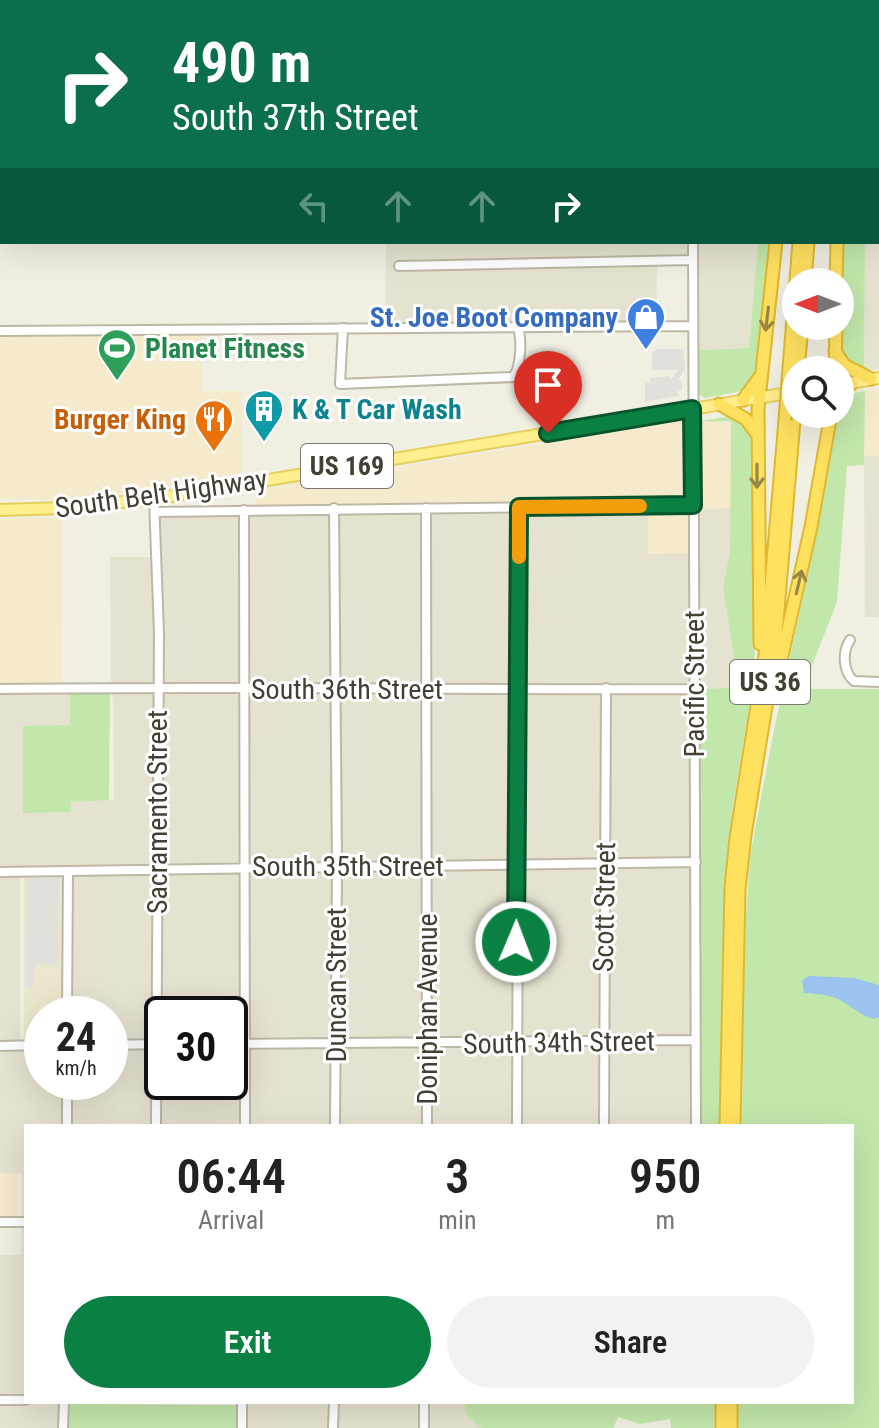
<!DOCTYPE html>
<style>
body{margin:0;font-family:"Roboto Condensed",sans-serif;background:#f2f2f2;color:#222;height:100vh;display:flex;flex-direction:column;font-size:30px;white-space:nowrap}
*{box-sizing:border-box;margin:0}
p{font-size:26px;color:#767676}
.icon{flex:none;width:44px;height:44px;fill:none;stroke:currentColor;stroke-width:2;stroke-linecap:round;stroke-linejoin:round}
.map{position:relative;flex:1;overflow:hidden}
.sheet{position:absolute;left:24px;top:1124px;width:830px;height:280px;display:flex;flex-direction:column;background:#fff;border-radius:0px;box-shadow:0 8px 32px #0002}
.sheet>*{flex:none}
.hud{position:absolute;left:0px;top:0px;width:880px;height:244px;box-shadow:0 8px 32px #0002;background:#0b6e4f;color:#fff;overflow:hidden}
.needle{width:52px;rotate:270deg}
.fabs{position:absolute;left:782px;top:268px;display:grid;gap:16px}
.fabs a{display:grid;place-items:center;width:72px;height:72px;border-radius:50%;background:#fff;box-shadow:0 8px 32px #0002;font-size:40px}
.speed{position:absolute;left:24px;top:996px;display:flex;gap:16px;font-size:40px;font-weight:700;text-align:center}
.speed>*{display:grid;place-content:center;width:104px;height:104px;border-radius:50%;background:#fff;box-shadow:0 8px 32px #0002;line-height:1}
.speed small{font-size:20px;font-weight:400}
.speed .limit{border:4px solid #111;border-radius:12px;background:#fff;color:#111}
.pin{position:absolute;display:grid;place-items:center;width:68px;height:68px;color:#fff;margin:-82px -34px;border-radius:50% 50% 50% 0;rotate:-45deg;box-shadow:0 0 8px #0007}
.pin .icon{rotate:45deg}
.me{position:absolute;width:88px;margin:-44px;rotate:1deg;stroke-linejoin:round;filter:drop-shadow(0 0 6px #0008)}
.turn{display:flex;align-items:center;gap:28px;height:168px;padding:0 40px;font-size:36px}
.turn .icon{width:104px;height:104px;stroke-width:2.5}
.turn b{display:block;font-size:56px;line-height:68px}
.lanes{display:flex;align-items:center;height:76px;padding:0 40px;background:#0003;justify-content:center;gap:40px;direction:ltr}
.lanes .off{opacity:.35}
.eta{display:flex;justify-content:space-evenly;align-items:center;height:136px;text-align:center}
.eta b{font-size:48px;font-weight:600;line-height:56px}
.action{display:flex;gap:16px;margin-top:auto;padding:16px 40px}
.action a{flex:1;height:92px;border-radius:48px;background:#0b8043;color:#fff;font-size:32px;font-weight:600;line-height:92px;text-align:center}
.action a+a{background:#f2f2f2;color:#222}
.map>svg:first-child{display:block}
</style>
<div class="map">
<svg width="879" height="1428" viewBox="0 0 879 1428">
<rect width="100%" height="100%" fill="#f1efe2"/>
<path fill="#e6e2d0" d="M0 0H685V2H2L0 197Z
M879 25V369L864 370 865 242H878Z
M386 242H688V256L657 262 656 326 385 324Z
M698 242H758L749 348 699 350Z
M864 456H879V617H865Z
M648 508 685 552 690 553 691 678 686 683 223 686 111 684 110 557H160V515Z
M731 508 730 551 723 588 739 689H698L697 509Z
M113 690 236 692 684 690 691 693 693 855 691 859 0 869V695L21 691H70L71 811V802L114 799Z
M691 866V1037L344 1042 339 1038 340 871Z
M331 870 332 1037 330 1040 230 1041V1014H162V1041L110 1042V1014H70L72 874Z
M20 873V1042H0V875Z
M595 1044 692 1045 693 1126H159V1050L162 1047V1082H230V1047L374 1048Z
M110 1047 152 1049V1126H26V1218H22V1174L0 1173V1048H42V1082H110Z
M22 1227H26V1397H0V1255H21Z
M327 1402 331 1405V1428H244L247 1403Z
M338 1402H465V1412L481 1428H337Z
M57 1403 61 1407V1428H0V1404Z"/>
<path fill="#f5eacc" d="M202 333V391H242V474L79 500 0 499V335Z
M879 389V456H864L865 391Z
M679 421 688 423 689 427 690 497 685 501 256 506 257 490Z
M731 421V508L697 509 696 422Z
M648 508 688 509 690 553 648 554Z
M14 518H60L62 525 61 685H0V520Z
M0 1173 18 1174V1218H0Z"/>
<path fill="#ebe7cc" d="M24 873H62L64 878V1014H42V1042H24Z"/>
<path fill="#c2e7aa" d="M758 242H772L756 376 747 390 705 398 700 395 698 388 699 350 749 348Z
M843 242H865L864 370 845 361 842 351Z
M865 391 864 465 847 466 837 602 809 673 792 689H879V1428H737V1402H852V1126H742L744 948 750 856 773 735 817 532 835 414H840V401L849 394Z
M730 416 742 419 753 435 756 639 751 694 733 806 724 892 720 1126H699L698 689 739 688 723 588 730 551 731 421 696 422Z
M110 690 109 800 71 802V812L23 813V726L70 725V691Z
M465 1402H715L714 1428H671L670 1419 640 1424 618 1417 613 1428H481L465 1412Z
M70 1404 236 1405 238 1407V1428H67Z"/>
<path fill="#e2e0db" d="M657 349H683L685 369 678 380H681L682 390 677 391 678 396 645 402V383H650V378L670 376 671 379 678 370H652V353Z
M27 878H59L58 965H35L34 988H26Z"/>
<path fill="#9cc2f0" d="M808 976 854 978 879 985V1017L875 1019C861 1016 854 1008 842 1001 830 994 817 994 804 993L802 981Z"/>
<g fill="none" stroke-linecap="round" stroke-linejoin="round">
<defs>
<path id="minor" d="M688 2V0
M0 35H2
M0 149H2
M693 242 696 1126
M399 266 692 260
M343 328 340 384 513 377C521 368 522 340 518 328
M0 331 692 326
M154 499 159 633 156 1126
M334 508 337 867 335 1126
M426 508 427 1126
M244 510 245 1126
M155 512 693 505
M850 640C842 652 843 672 854 681L879 682
M0 689C231 686 463 690 694 689
M0 872 696 862
M67 1014 68 871
M230 1044 696 1040
M110 1045 161 1044
M0 1046 42 1045
M67 1126V1082
M517 1126 519 507
M604 1126 606 688
M0 1222H26
M0 1400H26
M63 1428 64 1402
M242 1428V1402
M333 1428 334 1402
M424 1428V1402"/>
<path id="major" d="M840 385 879 378
M0 510 63 508 154 499 794 392"/>
<path id="highway" d="M805 0 806 2
M817 0V2
M825 0 826 2
M805 282 808 242
M836 282 837 242
M835 351 844 365 871 379
M789 369 799 242
M798 370 802 326
M835 370 836 326
M840 396 852 383
M743 400 759 378
M719 404 746 419 757 434
M760 644 758 409 776 242
M779 669 811 527 831 414
M726 1126 731 888 736 838 765 655 785 420
M734 1126 739 890 745 835 774 657 796 397
M722 1428V1402
M731 1428V1402"/>
</defs>
<use href="#minor" stroke="#bdb8a5" stroke-width="12"/>
<use href="#major" stroke="#e5d05d" stroke-width="14"/>
<use href="#highway" stroke="#dfb82f" stroke-width="15"/>
<use href="#minor" stroke="#fff" stroke-width="8"/>
<use href="#major" stroke="#ffef8e" stroke-width="10"/>
<use href="#highway" stroke="#ffe160" stroke-width="11"/>
<defs>
<path id="highway-bridge" d="M785 420 789 369"/>
</defs>
<use href="#highway-bridge" stroke="#dfb82f" stroke-width="15" stroke-linecap="butt"/>
<use href="#highway-bridge" stroke="#ffe160" stroke-width="11"/>
</g>
<defs><path id="oneway-shaft" d="M-6 0H5M1.5-3L5.5 0L1.5 3" fill="none" stroke-width="1.6" stroke-linecap="round" stroke-linejoin="round" transform="scale(2)"/></defs>
<g stroke="#988847">
<use href="#oneway-shaft" transform="translate(767 319) rotate(97)"/>
<use href="#oneway-shaft" transform="translate(757 476) rotate(90)"/>
<use href="#oneway-shaft" transform="translate(799 582) rotate(-77)"/>
</g>
<g fill="none" stroke-linecap="round" stroke-linejoin="round">
<defs>
<path id="route" d="M516 942 519 507 693 505 692 409 548 433"/>
</defs>
<use href="#route" stroke="#07532c" stroke-width="20"/>
<use href="#route" stroke="#0b8043" stroke-width="14"/>
<path stroke="#f59e0b" stroke-width="14" d="M519 557V507L640 506"/>
</g>
<defs>
<symbol id="shop-pin" viewBox="-11 -11 22 30"><path d="M0 17L-7.5 6A9.5 9.5 0 1 1 7.5 6Z" fill="#3f7fe0" stroke="#fff"/><path d="M-5-2.5h2.3a2.7 3.5 0 0 1 5.4 0H5L5.5 6h-11ZM-1.5-2.5h3a1.5 2.3 0 0 0-3 0Z" fill="#fff"/></symbol>
<symbol id="stadium-pin" viewBox="-11 -11 22 30"><path d="M0 17L-7.5 6A9.5 9.5 0 1 1 7.5 6Z" fill="#2e9e5b" stroke="#fff"/><path d="M0-5a6.5 5 0 1 0 0 10a6.5 5 0 1 0 0-10ZM-3.5-1.8h7v3.6h-7Z" fill="#fff"/></symbol>
<symbol id="building-pin" viewBox="-11 -11 22 30"><path d="M0 17L-7.5 6A9.5 9.5 0 1 1 7.5 6Z" fill="#0f9aa8" stroke="#fff"/><path d="M-4-6H4V6H1V3H-1V6H-4ZM-2.5-4.3h1.7v1.8h-1.7ZM.8-4.3h1.7v1.8H.8ZM-2.5-1h1.7V.8h-1.7ZM.8-1h1.7V.8H.8Z" fill="#fff"/></symbol>
<symbol id="restaurant-pin" viewBox="-11 -11 22 30"><path d="M0 17L-7.5 6A9.5 9.5 0 1 1 7.5 6Z" fill="#e8710a" stroke="#fff"/><path d="M-5-6h1v4h1v-4h1v4h1v-4h1v5L-1.5 .5V6h-2V.5L-5-1ZM5-6V6H3V1.5H1.5Q1.5-4 5-6Z" fill="#fff"/></symbol>
</defs>
<g fill-rule="evenodd">
<use href="#shop-pin" x="624" y="295" width="44" height="60"/>
<use href="#stadium-pin" x="95" y="326" width="44" height="60"/>
<use href="#building-pin" x="242" y="387" width="44" height="60"/>
<use href="#restaurant-pin" x="192" y="397" width="44" height="60"/>
</g>
<g text-anchor="middle" stroke-width="6" stroke-linejoin="round" paint-order="stroke">
<g fill="#fff" stroke="#7b7970" stroke-width="2">
<rect x="301" y="444" width="92" height="44" rx="6"/>
<rect x="730" y="660" width="80" height="44" rx="6"/>
</g>
<g font-size="26" font-weight="bold" fill="#433f33">
<text x="347" y="475">US 169</text>
<text x="770" y="691">US 36</text>
</g>
<g font-size="28" font-weight="bold" fill="#366cbe" stroke="#fff" text-anchor="end">
<text x="618" y="327">St. Joe Boot Company</text>
</g>
<g font-size="28" font-weight="bold" fill="#27864d" stroke="#fff" text-anchor="start">
<text x="145" y="358">Planet Fitness</text>
</g>
<g font-size="28" font-weight="bold" fill="#0d838f" stroke="#fff" text-anchor="start">
<text x="292" y="419">K &amp; T Car Wash</text>
</g>
<g font-size="28" font-weight="bold" fill="#c56008" stroke="#fff" text-anchor="end">
<text x="186" y="429">Burger King</text>
</g>
<g font-size="28" fill="#433f33" stroke="#fff">
<text transform="translate(161 493) rotate(-8)" y="10">South Belt Highway</text>
<text transform="translate(694 684) rotate(-90)" y="10">Pacific Street</text>
<text x="347" y="699">South 36th Street</text>
<text transform="translate(157 812) rotate(-90)" y="10">Sacramento Street</text>
<text x="348" y="876">South 35th Street</text>
<text transform="translate(604 907) rotate(-89)" y="10">Scott Street</text>
<text transform="translate(336 985) rotate(-90)" y="10">Duncan Street</text>
<text transform="translate(427 1009) rotate(-90)" y="10">Doniphan Avenue</text>
<text transform="translate(559 1042) rotate(-1)" y="10">South 34th Street</text>
</g>
</g>
</svg>
<div class="fabs">
<a><svg class="needle" viewBox="-14 -14 28 28"><path d="M0-13l5 13h-10z" fill="#e53935"/><path d="M0 13l5-13h-10z" fill="#767676"/></svg></a>
<a><svg class="icon" aria-label="search" viewBox="0 0 24 24"><circle cx="10" cy="10" r="6"/><path d="M15 15l6 6"/></svg></a>
</div>
<div class="speed"><div>24<small>km/h</small></div><div class="limit">30</div></div>
<div class="pin" style="left:548px;top:433px;background:#d93025"><svg class="icon" aria-label="arrive" viewBox="0 0 24 24"><path d="M6 21V4h12l-3 4 3 4H6"/></svg></div>
<svg class="me" style="left:516px;top:942px" viewBox="-20 -20 40 40"><circle r="17" fill="#0b8043" stroke="#fff" stroke-width="3"/><path d="M0-11L8 9 0 5-8 9z" fill="#fff"/></svg>
<div class="hud">
<div class="turn"><svg class="icon" aria-label="right" viewBox="0 0 24 24"><path d="M7 20v-9h11M14 6l5 5-5 5"/></svg><div><b>490 m</b>South 37th Street</div></div>
<div class="lanes"><svg class="icon off" aria-label="left" viewBox="0 0 24 24"><path d="M17 20v-9H6M10 6l-5 5 5 5"/></svg><svg class="icon off" aria-label="ahead" viewBox="0 0 24 24"><path d="M12 20V5M6 11l6-6 6 6"/></svg><svg class="icon off" aria-label="ahead" viewBox="0 0 24 24"><path d="M12 20V5M6 11l6-6 6 6"/></svg><svg class="icon" aria-label="right" viewBox="0 0 24 24"><path d="M7 20v-9h11M14 6l5 5-5 5"/></svg></div>
</div>
<section class="sheet">
<div class="eta">
<div><b>06:44</b><p>Arrival</p></div>
<div><b>3</b><p>min</p></div>
<div><b>950</b><p>m</p></div>
</div>
<div class="action"><a>Exit</a><a>Share</a></div>
</section>
</div>
